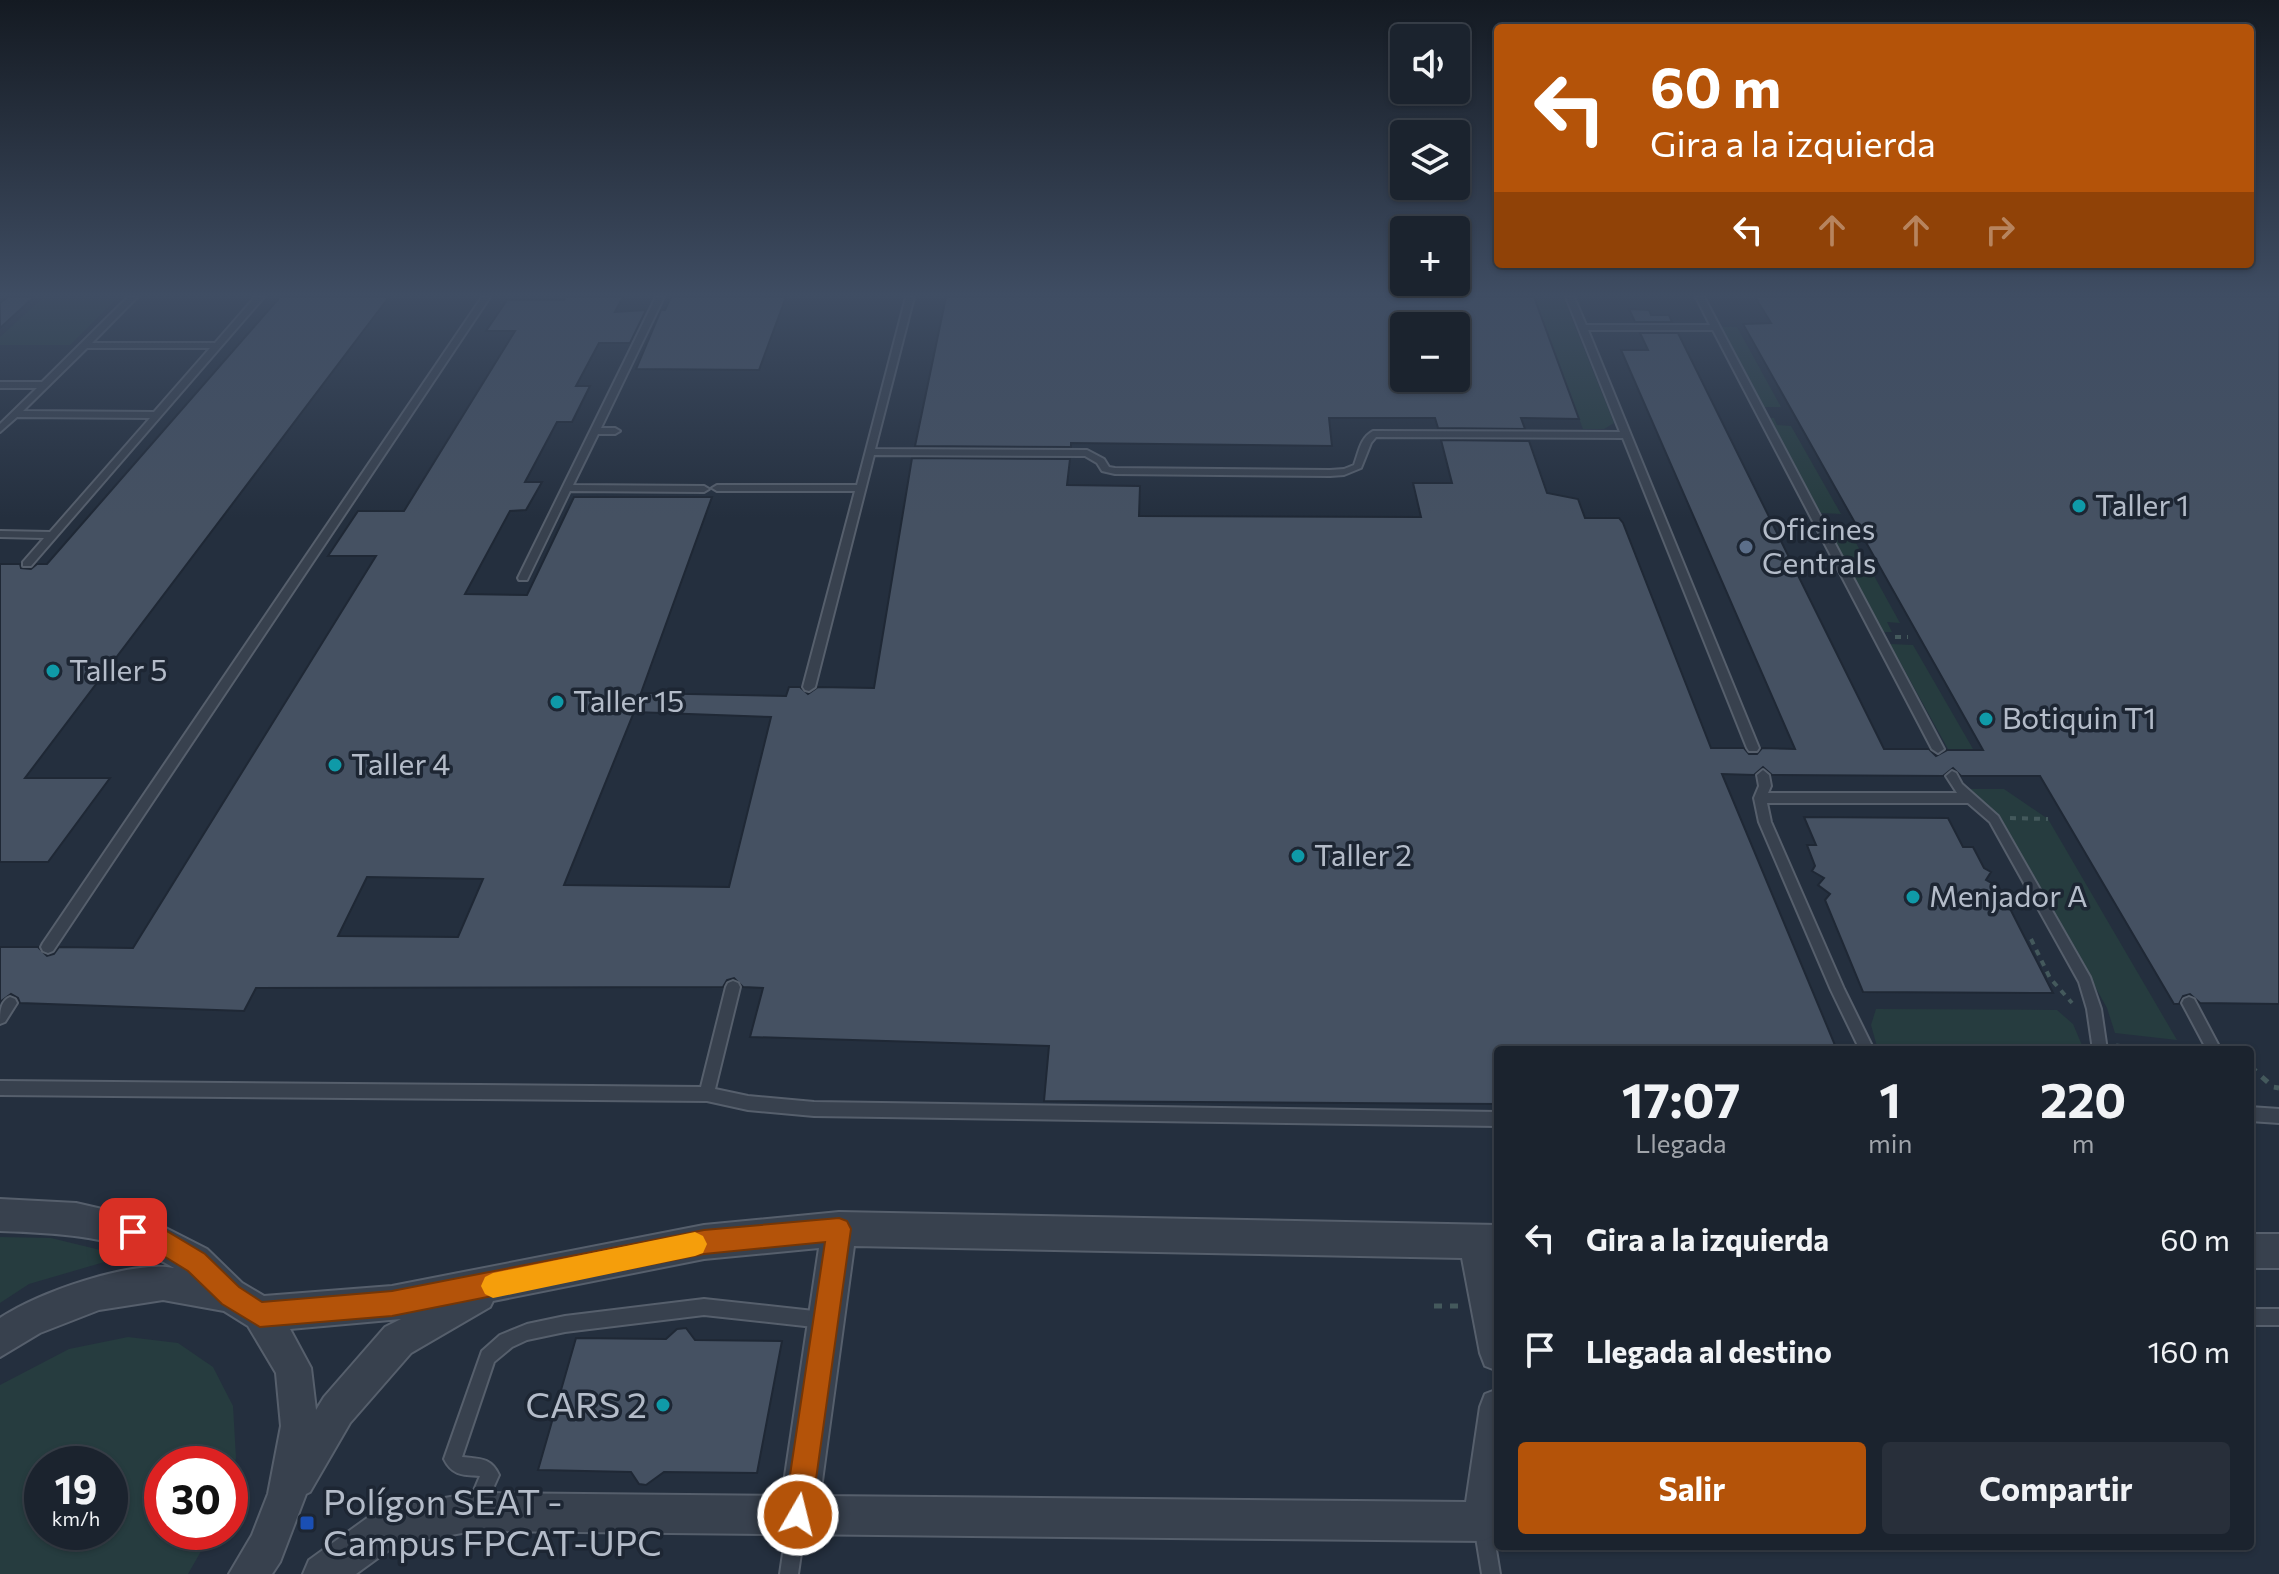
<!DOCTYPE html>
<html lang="es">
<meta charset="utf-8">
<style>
body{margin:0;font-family:Commissioner,sans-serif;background:#282f3a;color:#f1f3f6;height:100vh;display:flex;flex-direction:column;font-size:30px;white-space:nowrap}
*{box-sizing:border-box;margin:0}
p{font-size:26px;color:#a0a4aa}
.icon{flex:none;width:44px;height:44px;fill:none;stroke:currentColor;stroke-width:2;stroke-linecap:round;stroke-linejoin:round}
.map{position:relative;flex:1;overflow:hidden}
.side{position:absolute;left:1494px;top:1046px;width:760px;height:504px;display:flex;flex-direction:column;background:#1b232e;border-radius:8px;box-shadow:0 2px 6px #0004,0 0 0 2px #39404a}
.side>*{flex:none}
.hud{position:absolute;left:1494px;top:24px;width:760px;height:244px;border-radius:8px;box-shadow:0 2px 6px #0004,0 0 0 2px #39404a;background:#b45309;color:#fff;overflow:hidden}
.buttons{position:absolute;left:1390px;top:24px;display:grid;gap:16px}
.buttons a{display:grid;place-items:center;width:80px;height:80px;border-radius:8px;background:#1b232e;box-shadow:0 2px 6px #0004,0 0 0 2px #39404a;font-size:40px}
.speed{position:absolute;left:24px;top:1446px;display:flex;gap:16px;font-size:40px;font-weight:700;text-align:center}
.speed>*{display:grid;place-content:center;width:104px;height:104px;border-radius:50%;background:#1b232e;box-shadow:0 2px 6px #0004,0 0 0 2px #39404a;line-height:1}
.speed small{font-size:20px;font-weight:400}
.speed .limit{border:12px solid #d22;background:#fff;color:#111}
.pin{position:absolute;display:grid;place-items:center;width:68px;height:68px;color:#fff;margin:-34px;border-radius:16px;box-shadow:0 4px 12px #0006}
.me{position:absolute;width:88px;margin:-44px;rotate:8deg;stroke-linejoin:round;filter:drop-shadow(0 0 6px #0008)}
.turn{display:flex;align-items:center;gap:28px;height:168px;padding:0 24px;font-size:36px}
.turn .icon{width:104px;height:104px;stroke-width:2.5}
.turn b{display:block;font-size:56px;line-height:68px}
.lanes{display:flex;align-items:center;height:76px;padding:0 24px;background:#0003;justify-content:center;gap:40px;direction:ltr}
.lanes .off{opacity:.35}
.eta{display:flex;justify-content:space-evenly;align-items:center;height:136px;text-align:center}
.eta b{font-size:48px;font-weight:700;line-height:56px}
.button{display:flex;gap:16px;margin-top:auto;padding:16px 24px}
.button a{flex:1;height:92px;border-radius:8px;background:#b45309;color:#fff;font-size:32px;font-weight:700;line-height:92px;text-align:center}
.button a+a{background:#282f3a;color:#f1f3f6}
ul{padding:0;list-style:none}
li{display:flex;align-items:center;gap:24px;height:112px;padding:0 24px}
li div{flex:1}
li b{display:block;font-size:30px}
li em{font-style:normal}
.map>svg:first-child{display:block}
</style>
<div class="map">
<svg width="2279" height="1574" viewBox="0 0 2279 1574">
<rect width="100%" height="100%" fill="#242f3e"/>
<path fill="#263c3f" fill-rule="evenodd" d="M44 297H118L70 345H0V337Z
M1534 297H1563L1614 423 1604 429H1583Z
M1720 327H1737L1781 407H1762Z
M1768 418H1774L1777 425 1791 426 1841 514 1821 513Z
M1826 526H1834L1838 534H1851L1900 623 1887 622 1892 632H1883Z
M1890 644 1913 645 1973 749H1948Z
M1966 789H2004L2048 819 2177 1040 2115 1033 2107 1008 2001 818Z
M1876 1009 2057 1010 2073 1024 2084 1050H1878L1871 1025Z
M0 1237 51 1238 125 1256 29 1284 0 1303Z
M128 1337 178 1343 213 1367 233 1406 236 1458 230 1480V1464H162V1532H212L188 1574H0V1385L69 1349ZM42 1464H110V1532H42Z"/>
<path fill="#455162" stroke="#1f2835" stroke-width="2" fill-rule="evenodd" d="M7 297H34L0 328V303Z
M280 297H389L25 778H110L48 862H0V564H20L21 568 31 569 37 564H47Z
M566 297H623L615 312 646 310 630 343H599L576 386H590L572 422H557L525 482H542L526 510 510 511 465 594 527 595 574 497H712L641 693 786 696 789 687H800L808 694 818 687 874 688 912 458 1070 459 1067 485 1140 486 1139 516 1421 517 1413 483H1452L1441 440 1529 441 1547 493 1578 499 1585 518H1619L1623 523 1711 748H1744L1749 754H1757L1762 748 1795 749 1621 350H1648L1640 333H1678L1884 749H1929L1936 756 1947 750H1983L1743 324 1771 323 1755 297H2279V1004L2200 1003 2190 994 2183 996 2179 1004H2174L2040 776H1961L1953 768 1943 776 1772 775 1763 767 1754 775 1722 774 1837 1050H1498V1104L1044 1101 1049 1046 750 1037 763 988 743 987 734 978 727 980 723 987 256 988 244 1011 20 1003 18 998 11 994 0 1002V947H38L47 956 54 954 59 947 133 948 376 556H328L358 511H404L515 331H486L507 300H564ZM634 712 771 717 729 887 564 885ZM367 877 483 879 458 937 338 936Z
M671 297H786L759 370 636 369 661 310H665Z
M946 297H1534L1579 419 1521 418 1525 429 1438 428 1435 418H1329L1332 446 1071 443V447L915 446ZM1404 326H1456V378H1404Z
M1629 309 1649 310 1651 315H1669L1672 322H1635Z
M1804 817 1948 818 1963 847H1973L1984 868 1991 872 1986 880 1999 887 2053 993 1863 992 1825 900 1830 894 1818 885 1824 878 1812 871 1815 866 1807 845H1816Z
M686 1328 695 1340 782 1341 757 1473 664 1472 646 1485 639 1484 631 1472 538 1470 576 1338 666 1339 677 1329Z"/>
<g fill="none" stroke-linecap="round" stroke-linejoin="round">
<defs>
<path id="service" d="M128 297H137L92 343H215L255 297H264L31 566H23V562L44 538 0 537V531L50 532 150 418 17 417 0 432V424L37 388H0V382H42ZM87 348H210L154 412 23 411Z
M482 297H490L53 951 48 953 43 951 41 947 43 943Z
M656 297H664L601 428H615L620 431 615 434H598L573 485 704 486 709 489 704 492 570 491 528 578 527 580H519L518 578Z
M906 297H914L875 449 1087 450 1104 459 1109 467 1115 468 1330 470 1344 469 1354 465C1359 452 1360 438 1373 431L1620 432 1566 297H1574L1586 325H1710L1696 297H1704L1944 749 1938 753 1932 749 1713 330H1588L1759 748 1757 751H1749L1747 748 1623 438 1376 437 1371 443 1361 468 1344 475 1330 476 1115 474 1102 471 1097 463 1085 456 874 455 815 687 809 691 805 690 803 687 855 491H717L712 488 717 485H857Z
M1763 770 1769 775 1771 786 1768 793H1957L1946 776 1952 771 1956 773 1962 784 1998 816 2090 977 2101 1009 2107 1050H2093L2087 1009 2079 982 1990 822 1968 803H1767L1771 822 1844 989 1874 1050H1860L1831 990 1759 822 1754 798 1759 786 1757 775Z
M733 981 738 983 740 987 715 1089 748 1096 814 1102 1498 1112V1126L814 1116 748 1110 707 1101 0 1095V1081L701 1087 726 987 728 983Z
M10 997 15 999 17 1003 5 1022 0 1024C0 1013 0 1001 10 997Z
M2189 997 2194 999 2221 1050H2207L2182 1003 2184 999Z
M2250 1107 2279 1109V1123L2250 1121Z
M704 1299 823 1312 829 1314 831 1320 829 1326 823 1328 704 1315 565 1332 527 1340 512 1347 494 1362 462 1457C479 1459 491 1457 499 1475L482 1513 476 1516 470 1513 467 1507 480 1476C464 1475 452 1476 444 1459L482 1351 500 1335 527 1324 565 1316Z
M2250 1309H2279V1325H2250Z
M797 1510 803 1513 806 1519 798 1574H780L788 1519 791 1513Z
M1483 1516 1489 1519 1492 1525 1500 1574H1482L1474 1525 1477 1519Z"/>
<path id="minor" d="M0 1199 76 1203 150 1220 207 1249 242 1283 264 1296 392 1286 704 1225 839 1212 1498 1225V1371L1485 1366 1480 1353 1462 1258 854 1246 820 1496 1466 1502 1480 1407 1485 1394 1498 1389V1533L1483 1541 473 1531 396 1545 356 1574H303L309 1560 374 1513 388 1508 473 1493 782 1496 819 1248 704 1259 493 1301 490 1307 411 1353 350 1423 310 1492 306 1494 280 1562 272 1574H229L252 1535 268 1494 281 1426 276 1373 248 1326 224 1311 163 1300 99 1310 40 1333 0 1357V1318C38 1293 129 1260 174 1268 122 1236 60 1233 0 1231ZM401 1319 385 1327 324 1397 316 1410 311 1368 290 1329Z
M2250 1234H2279V1268H2250Z"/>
</defs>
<use href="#service" stroke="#565f6c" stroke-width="4"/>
<use href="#minor" stroke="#565f6c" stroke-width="4"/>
<path stroke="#44595c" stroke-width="4" stroke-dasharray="6 6" stroke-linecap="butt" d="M1895 637H1908
M2010 818 2048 819
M2031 939 2050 978 2072 1003"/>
<path stroke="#44595c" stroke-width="5" stroke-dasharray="8 8" stroke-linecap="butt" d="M2116 1046 2145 1050
M2250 1066 2273 1087 2279 1088
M1434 1306H1460"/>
<use href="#service" fill="#38414e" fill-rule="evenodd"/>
<use href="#minor" fill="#38414e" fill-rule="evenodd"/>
</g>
<linearGradient id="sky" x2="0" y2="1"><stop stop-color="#141a22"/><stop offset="0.57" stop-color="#3f4d63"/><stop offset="1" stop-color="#3f4d63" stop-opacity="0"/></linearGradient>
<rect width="2279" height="518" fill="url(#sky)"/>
<path fill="#b45309" stroke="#753606" stroke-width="2" d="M839 1218 847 1221 851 1229 811 1515 807 1525 798 1529 788 1525 784 1515 825 1242 704 1254 392 1316 260 1327 222 1304 188 1271 152 1249 125 1240 121 1232 125 1224 133 1220 165 1230 205 1254 239 1287 262 1302 392 1291 704 1230Z"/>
<path fill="#f59e0b" d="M695 1232 703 1236 707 1244 703 1253 695 1256 493 1298 485 1294 481 1286 485 1277 493 1273Z"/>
<g fill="#0f9aa8" stroke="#1d2633" stroke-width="3">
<circle cx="2079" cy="506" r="8"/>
<circle cx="53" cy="671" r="8"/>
<circle cx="557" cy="702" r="8"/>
<circle cx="1986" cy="719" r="8"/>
<circle cx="335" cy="765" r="8"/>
<circle cx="1298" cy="856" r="8"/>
<circle cx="1913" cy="897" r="8"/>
<circle cx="663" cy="1405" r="8"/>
</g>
<circle fill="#5c6f8a" stroke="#1d2633" stroke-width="3" cx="1746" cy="547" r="8"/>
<rect fill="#1a4fb4" stroke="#1d2633" stroke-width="3" x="299" y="1515" width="16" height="16" rx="4"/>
<g text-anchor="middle" stroke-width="7" stroke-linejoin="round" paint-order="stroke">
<g font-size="30" fill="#b4bcc9" stroke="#1d2633" text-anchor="start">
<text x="2095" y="516">Taller 1</text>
<text x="1762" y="540">Oficines<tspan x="1762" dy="34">Centrals</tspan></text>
<text x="69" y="681">Taller 5</text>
<text x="573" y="712">Taller 15</text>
<text x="2002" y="729">Botiquin T1</text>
<text x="351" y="775">Taller 4</text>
<text x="1314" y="866">Taller 2</text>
<text x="1929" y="907">Menjador A</text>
</g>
<g font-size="36" fill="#b4bcc9" stroke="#1d2633" text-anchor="end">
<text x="647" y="1418">CARS 2</text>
<text x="323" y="1515" text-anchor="start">Polígon SEAT -<tspan x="323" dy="41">Campus FPCAT-UPC</tspan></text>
</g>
</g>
</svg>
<div class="buttons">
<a><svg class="icon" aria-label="sound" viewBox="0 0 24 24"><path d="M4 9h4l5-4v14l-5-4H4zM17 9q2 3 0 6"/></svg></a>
<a><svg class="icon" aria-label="layers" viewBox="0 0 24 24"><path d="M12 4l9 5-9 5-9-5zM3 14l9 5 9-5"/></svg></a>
<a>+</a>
<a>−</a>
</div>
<div class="speed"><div>19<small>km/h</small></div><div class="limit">30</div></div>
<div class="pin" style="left:133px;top:1232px;background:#d93025"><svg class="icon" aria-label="arrive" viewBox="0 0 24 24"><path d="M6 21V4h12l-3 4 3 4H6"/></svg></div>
<svg class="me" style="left:798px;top:1515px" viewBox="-20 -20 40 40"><circle r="17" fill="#b45309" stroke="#fff" stroke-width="3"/><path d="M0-11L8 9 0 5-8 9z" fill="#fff"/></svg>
<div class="hud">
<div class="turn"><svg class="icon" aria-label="left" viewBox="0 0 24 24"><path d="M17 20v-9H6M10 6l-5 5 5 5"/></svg><div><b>60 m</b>Gira a la izquierda</div></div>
<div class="lanes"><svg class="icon" aria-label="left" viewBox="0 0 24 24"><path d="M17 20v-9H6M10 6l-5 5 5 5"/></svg><svg class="icon off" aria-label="ahead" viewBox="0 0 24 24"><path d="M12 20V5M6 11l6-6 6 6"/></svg><svg class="icon off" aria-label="ahead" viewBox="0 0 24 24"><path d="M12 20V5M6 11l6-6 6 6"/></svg><svg class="icon off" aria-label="right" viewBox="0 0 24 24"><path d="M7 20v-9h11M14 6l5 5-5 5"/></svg></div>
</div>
<section class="side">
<div class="eta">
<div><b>17:07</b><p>Llegada</p></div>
<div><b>1</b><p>min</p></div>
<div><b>220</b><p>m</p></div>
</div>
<ul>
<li><svg class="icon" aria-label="left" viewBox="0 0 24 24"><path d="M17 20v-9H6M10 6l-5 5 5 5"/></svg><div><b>Gira a la izquierda</b></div><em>60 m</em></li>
<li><svg class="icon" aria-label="arrive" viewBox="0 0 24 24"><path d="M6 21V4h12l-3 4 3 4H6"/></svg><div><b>Llegada al destino</b></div><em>160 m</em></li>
</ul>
<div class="button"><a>Salir</a><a>Compartir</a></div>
</section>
</div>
